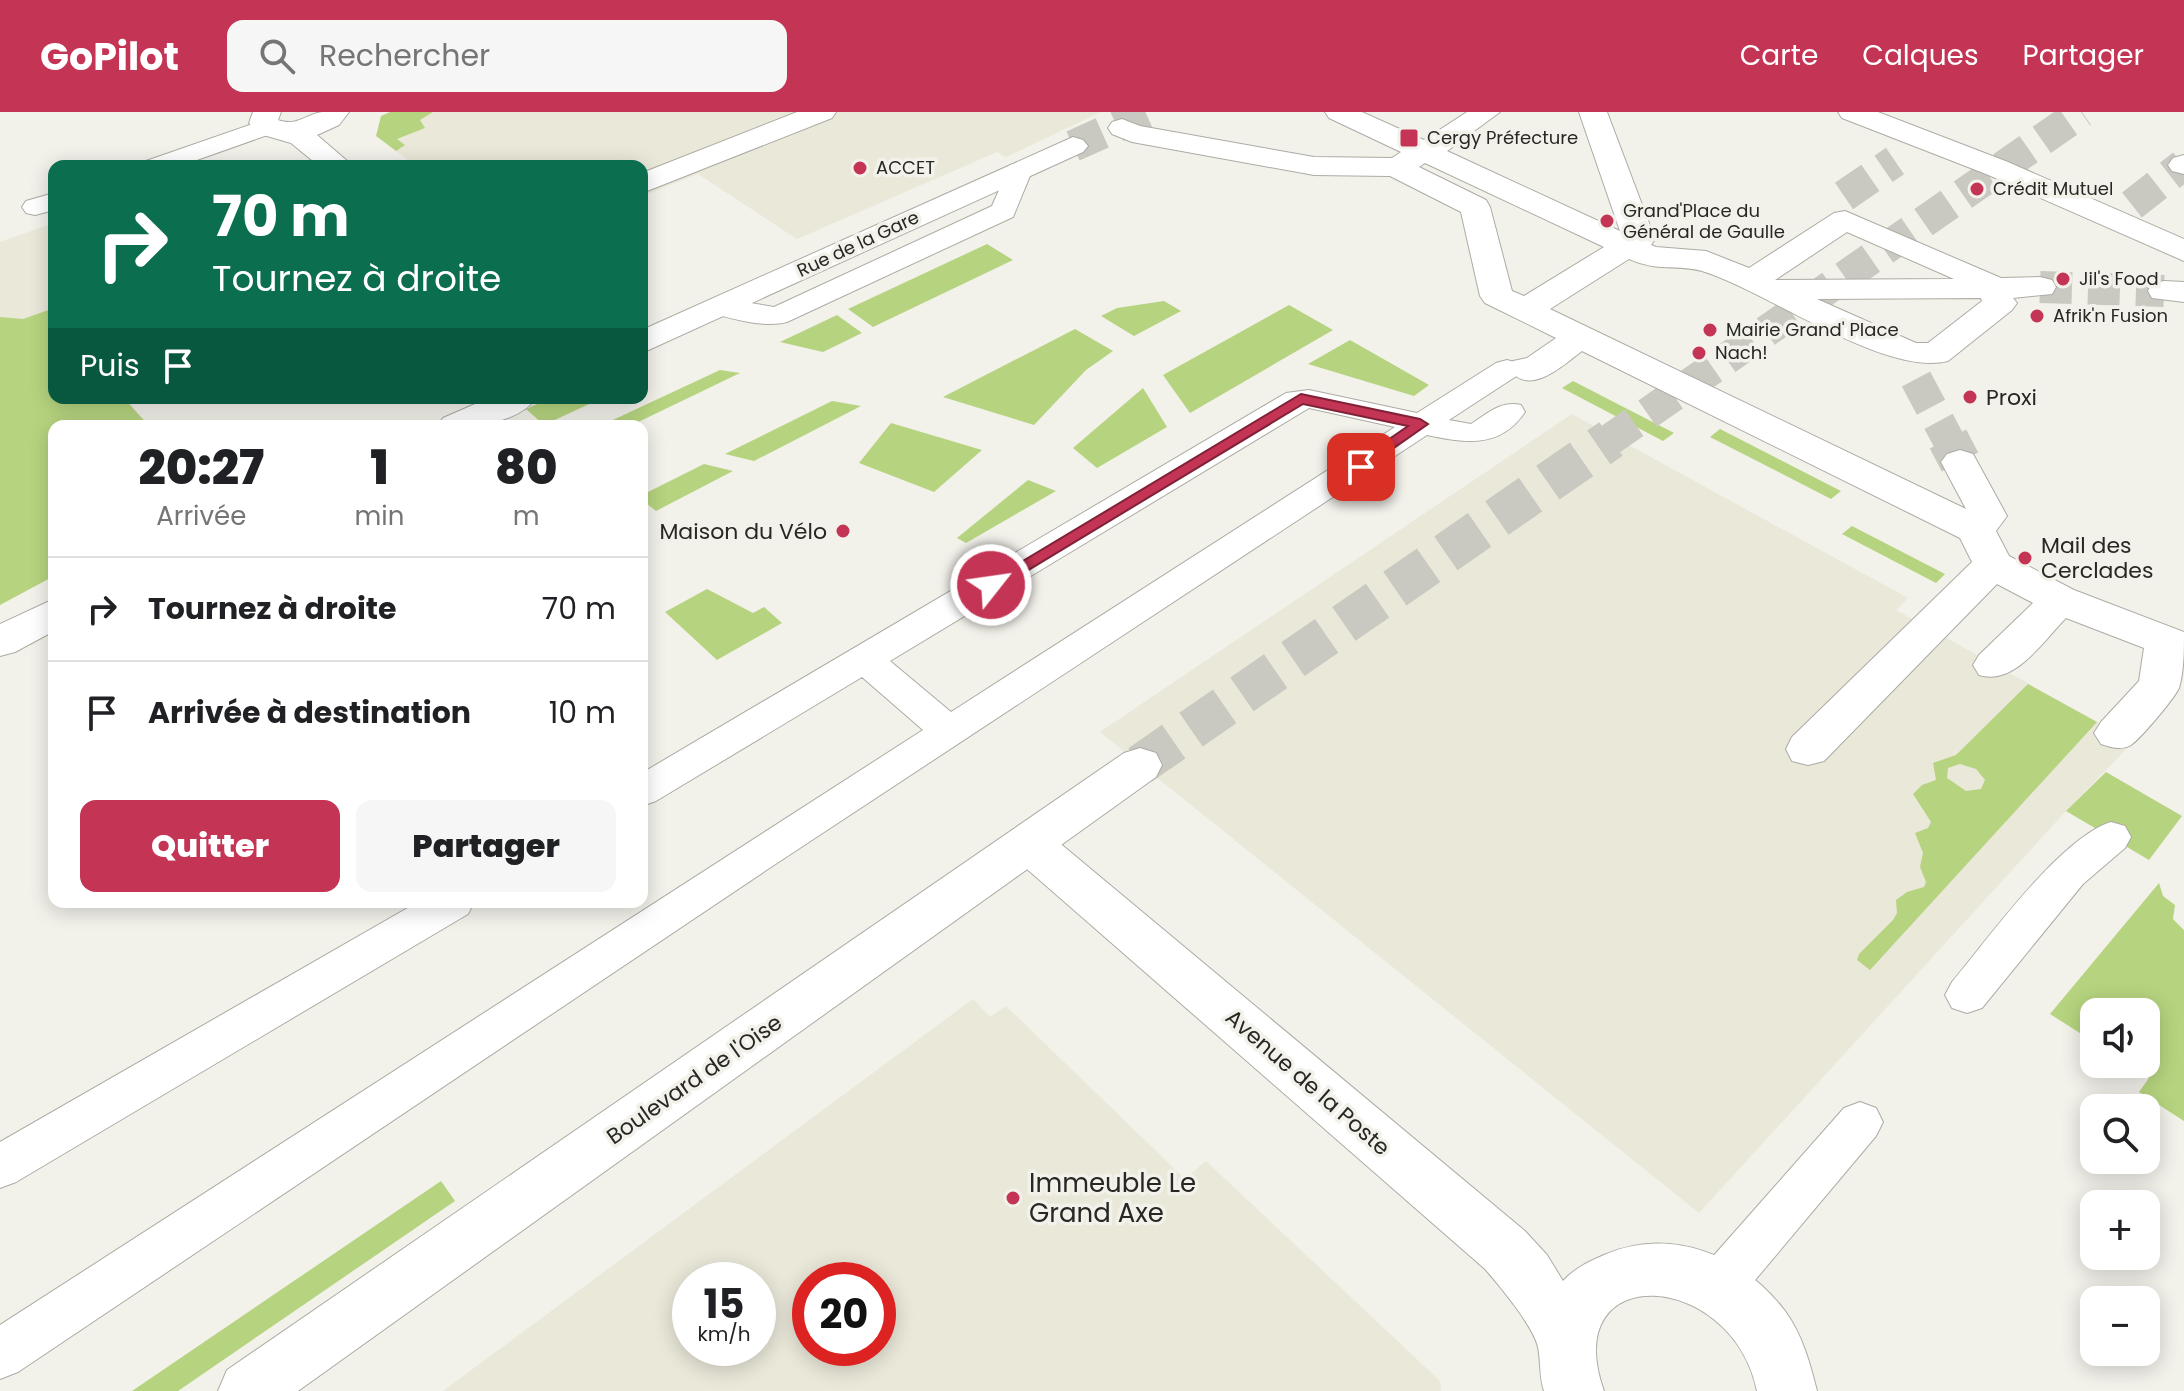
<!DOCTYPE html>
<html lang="fr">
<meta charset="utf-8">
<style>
body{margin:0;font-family:Poppins,sans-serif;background:#f6f6f6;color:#202124;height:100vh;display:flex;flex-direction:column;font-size:30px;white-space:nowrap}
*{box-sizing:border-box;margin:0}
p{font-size:26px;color:#757577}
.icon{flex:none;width:44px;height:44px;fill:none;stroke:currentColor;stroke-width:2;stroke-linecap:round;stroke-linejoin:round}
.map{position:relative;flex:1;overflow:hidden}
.panel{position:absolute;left:48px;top:308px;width:600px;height:488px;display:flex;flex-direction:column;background:#fff;border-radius:16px;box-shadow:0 4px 20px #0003}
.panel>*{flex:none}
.guide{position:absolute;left:48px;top:48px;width:600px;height:244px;border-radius:16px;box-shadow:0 4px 20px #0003;background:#0b6e4f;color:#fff;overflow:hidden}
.fabs{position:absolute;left:2080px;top:886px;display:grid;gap:16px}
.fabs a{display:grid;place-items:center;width:80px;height:80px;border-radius:16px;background:#fff;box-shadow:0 4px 20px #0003;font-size:40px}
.speed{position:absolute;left:672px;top:1150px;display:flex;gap:16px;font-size:40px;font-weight:700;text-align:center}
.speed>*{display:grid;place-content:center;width:104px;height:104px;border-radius:50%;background:#fff;box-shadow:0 4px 20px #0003;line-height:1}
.speed small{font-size:20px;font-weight:400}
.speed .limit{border:12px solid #d22;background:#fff;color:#111}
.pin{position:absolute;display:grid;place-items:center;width:68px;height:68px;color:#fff;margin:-34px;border-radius:16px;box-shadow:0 4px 12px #0006}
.me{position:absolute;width:88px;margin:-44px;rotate:60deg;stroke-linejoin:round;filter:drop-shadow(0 0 6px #0008)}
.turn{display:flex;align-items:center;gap:28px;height:168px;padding:0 32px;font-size:36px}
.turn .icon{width:104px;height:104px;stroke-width:2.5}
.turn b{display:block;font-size:56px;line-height:68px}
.then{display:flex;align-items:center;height:76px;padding:0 32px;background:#0003;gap:16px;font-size:30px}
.eta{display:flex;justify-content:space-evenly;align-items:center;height:136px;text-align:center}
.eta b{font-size:48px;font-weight:800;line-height:56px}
.action{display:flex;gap:16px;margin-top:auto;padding:16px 32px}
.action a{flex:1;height:92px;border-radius:16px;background:#c43455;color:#fff;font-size:32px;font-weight:800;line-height:92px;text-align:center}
.action a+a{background:#f6f6f6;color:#202124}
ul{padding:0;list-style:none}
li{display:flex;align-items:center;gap:24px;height:104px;padding:0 32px;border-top:2px solid #e0e0e0}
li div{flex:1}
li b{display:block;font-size:30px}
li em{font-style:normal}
header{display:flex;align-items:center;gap:48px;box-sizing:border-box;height:112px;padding:0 40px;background:#c43455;color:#fff}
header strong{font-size:38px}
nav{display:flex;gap:44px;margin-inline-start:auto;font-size:28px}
.search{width:560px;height:72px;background:#f6f6f6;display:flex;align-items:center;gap:20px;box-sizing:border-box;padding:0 28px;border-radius:16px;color:#757577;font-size:30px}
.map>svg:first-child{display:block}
</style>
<header>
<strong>GoPilot</strong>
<div class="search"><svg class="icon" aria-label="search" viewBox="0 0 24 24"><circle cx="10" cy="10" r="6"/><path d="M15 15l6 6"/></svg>Rechercher</div>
<nav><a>Carte</a><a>Calques</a><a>Partager</a></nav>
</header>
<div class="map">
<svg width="2184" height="1279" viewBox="0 0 2184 1279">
<rect width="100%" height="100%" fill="#f2f1ea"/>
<path fill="#eae8d9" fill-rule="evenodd" d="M433 0H1101L1006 45 997 40 797 127 698 62 642 84V54H416L396 39 401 35 396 27 424 16 420 8Z
M54 111V196L23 207 0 205V130Z
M1572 302 1908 486 1896 498 2133 630 2066 699 1699 1101 1100 620Z
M973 887 990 905 1006 894 1185 1067 1206 1049 1440 1269 1441 1279H443ZM690 1168H758V1236H690ZM810 1168H878V1236H810Z"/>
<path fill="#b6d47f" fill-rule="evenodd" d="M390 0H433L420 8 425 16 397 27 405 33 396 39 376 24 381 4Z
M987 132 1013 148 873 215 848 197Z
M1164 189 1181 199 1134 224 1101 204 1117 196Z
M1289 193 1333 218 1190 301 1163 263Z
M54 196V286H124L149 314H54V464L0 493V205L23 207Z
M837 203 862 221 823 240 780 230Z
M1075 217 1113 239 1086 258 1034 313 943 285Z
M1350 228 1429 273 1414 284 1308 252Z
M720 258 740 261 630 314H600Z
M1573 269 1674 321 1663 329 1562 276Z
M1143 276 1167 315 1097 356 1073 336Z
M550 286H602L544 313 526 297Z
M832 289 861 294 754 349 725 342Z
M891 311 982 338 934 380 859 351Z
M1720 317 1841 379 1831 387 1710 325Z
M704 352 733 359 656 399 642 388V383Z
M1028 368 1056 379 966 431 957 426Z
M1852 414 1945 462 1936 471 1842 422Z
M707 477 753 501 764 495 782 511 717 548 665 500Z
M2028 572 2097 610 1870 858 1857 848 1859 842 1893 808 1897 801 1896 788 1907 780 1924 775 1926 770 1920 755 1923 741 1915 721 1928 716 1931 710 1913 682 1922 673 1936 668 1933 651 1956 643ZM1960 652 1976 657 1985 668 1981 677 1966 679 1947 666 1948 656Z
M2106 660 2182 704 2149 748 2066 699Z
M2159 771 2163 784 2175 793 2173 807 2184 818V1009L2139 980 2149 966 2127 952H2146V900H2094V930L2050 902Z
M441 1069 455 1089 178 1279H132Z"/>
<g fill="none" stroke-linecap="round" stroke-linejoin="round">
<path stroke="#c9c9c2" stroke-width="32" stroke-dasharray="32 16" stroke-linecap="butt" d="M1073 34 1149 0
M1844 84 1895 49
M2132 93 2183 53
M2040 175 2164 179
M1916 267 1949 329"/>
<path stroke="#c9c9c2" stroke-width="41" stroke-dasharray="41 21" stroke-linecap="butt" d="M1948 327 1960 350"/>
<path stroke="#c9c9c2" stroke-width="32" stroke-dasharray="32 16" stroke-linecap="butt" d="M1608 329 2082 0"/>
<path stroke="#c9c9c2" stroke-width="41" stroke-dasharray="41 21" stroke-linecap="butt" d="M1140 653 1611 327"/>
<defs>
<path id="lane" d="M267 7 276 10 280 15 276 20 180 54H142L146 49Z
M1019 51 1028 53 1032 59 1013 105 787 210C765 216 733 207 711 201L707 195 711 189 721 186 774 195 992 94 1010 53Z
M54 81V98L35 103 26 101 22 95 26 89Z
M1507 248 1518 251 1522 257 1518 263 1449 308 1471 312C1488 301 1501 288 1521 293L1525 300C1500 337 1465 331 1427 323L768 757 18 1260 0 1267V1213L923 618 862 565 656 689 642 694V661L1286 281 1309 278 1417 301 1496 251ZM1309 296 1395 315 951 600 890 549Z
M2111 710 2125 714 2131 725 2125 736 2083 772 1982 896 1967 901 1952 896 1945 883 1952 870C1988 827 2060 726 2111 710Z
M418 790H474L468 802 16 1070 0 1076V1030Z
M1860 990 1876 996 1883 1010 1876 1024 1735 1192 1718 1199 1701 1192 1693 1175 1701 1158 1844 996Z"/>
<path id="street" d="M253 0H281L278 8C297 15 306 2 322 0 331 0 341 0 349 0L339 13 317 23 353 54H319L291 31 260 22 249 11Z
M797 0H836L832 6 642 81V61Z
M1325 0H1362L1424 28 1467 0H1500L1447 39 1620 119 1579 0H1607L1655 127 1651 133 1656 135 1706 139 1749 156 1834 101 1845 99 2001 166 2040 165 2052 168 2056 175 2052 182 2013 186 2017 191 2012 198 1948 249C1885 265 1767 179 1702 159 1677 152 1658 160 1629 147L1550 197 1966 397 1941 350 1947 342 1960 338 1973 342 2007 404 1996 419 2009 444 2074 478 2184 520C2184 538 2184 559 2179 576 2174 587 2141 626 2131 633 2120 639 2111 635 2101 632L2094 621 2101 610 2139 569 2144 536 2066 506C2043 529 2015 574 1979 563L1973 553 1979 543 2033 491 1997 472 1824 649 1808 653 1792 649 1786 637 1792 625 1972 450 1960 426 1582 239C1562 254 1529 286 1508 256L1513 249 1527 246 1556 226 1485 191 1480 184 1461 100 1390 64 1314 63 1132 30 1112 22 1108 16 1112 10 1122 7 1140 14 1314 45 1392 46 1401 40 1329 6ZM1425 51 1604 135 1524 184 1512 179 1490 95 1486 88 1419 55ZM1847 120 1954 167 1775 168ZM1981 186 1982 189 1928 231H1916L1817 187Z
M1838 0H1878L2008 50 2184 127V149L1986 62 1842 6Z
M1073 25 1083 28 1088 34 1083 40 642 241V218Z
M2184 43V62L2172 59 2168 53 2173 46Z
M2164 169 2184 170V190L2152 186 2148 179 2152 172Z
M489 286H536C516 314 469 314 438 314L443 306Z
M54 487V519L15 540 0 544V512Z
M1028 713 1044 718 1525 1119 1547 1143 1563 1169C1575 1156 1588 1150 1604 1143 1671 1114 1742 1143 1785 1199 1802 1222 1810 1251 1817 1279H1757C1732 1157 1557 1147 1604 1279H1544C1539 1264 1541 1250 1538 1235 1533 1214 1500 1174 1485 1157L1012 744 1005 731 1012 718Z"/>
<path id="secondary" d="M1140 636 1156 641 1162 653 1156 665 298 1279H218L227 1258 1124 641Z"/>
</defs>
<use href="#lane" stroke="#acaba4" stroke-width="2"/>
<use href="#street" stroke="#acaba4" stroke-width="2"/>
<use href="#secondary" stroke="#acaba4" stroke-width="2"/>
<use href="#lane" fill="#fff" fill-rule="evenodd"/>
<use href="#street" fill="#fff" fill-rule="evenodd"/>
<use href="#secondary" fill="#fff" fill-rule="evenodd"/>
</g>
<path fill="#c43455" stroke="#7f2237" stroke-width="2" d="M1301 282 1420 307 1428 312 1361 359 1353 355 1355 351 1408 314 1303 292 997 477H985L983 473Z"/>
<g fill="#c43455" stroke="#f2f1ea" stroke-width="3">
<rect x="1399" y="16" width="20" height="20" rx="4"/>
<circle cx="860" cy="56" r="8"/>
<circle cx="1977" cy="77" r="8"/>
<circle cx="1607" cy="109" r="8"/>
<circle cx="2063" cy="167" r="8"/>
<circle cx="2037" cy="204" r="8"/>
<circle cx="1710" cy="218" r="8"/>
<circle cx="1699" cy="241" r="8"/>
<circle cx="1970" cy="285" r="8"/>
<circle cx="843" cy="419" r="8"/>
<circle cx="2025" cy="446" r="8"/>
<circle cx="1013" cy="1086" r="8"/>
</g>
<g text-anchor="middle" stroke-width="7" stroke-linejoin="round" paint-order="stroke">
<g font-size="18" fill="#272724" stroke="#f2f1ea" text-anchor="start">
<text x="1427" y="32">Cergy Préfecture</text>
<text x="876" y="62">ACCET</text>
<text x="1993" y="83">Crédit Mutuel</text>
<text x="1623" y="105">Grand'Place du<tspan x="1623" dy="21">Général de Gaulle</tspan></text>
<text x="2079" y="173">Jil's Food</text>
<text x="2053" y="210">Afrik'n Fusion</text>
<text x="1726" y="224">Mairie Grand' Place</text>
<text x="1715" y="247">Nach!</text>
</g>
<g font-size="18" fill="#272724" stroke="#f2f1ea">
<text transform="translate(858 132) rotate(-25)" y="6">Rue de la Gare</text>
</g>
<g font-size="22" fill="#272724" stroke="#f2f1ea" text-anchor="start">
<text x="1986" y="293">Proxi</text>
<text x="827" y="427" text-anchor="end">Maison du Vélo</text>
<text x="2041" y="441">Mail des<tspan x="2041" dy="25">Cerclades</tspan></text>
</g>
<g font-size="22" fill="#272724" stroke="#f2f1ea">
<text transform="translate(694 967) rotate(-35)" y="8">Boulevard de l'Oise</text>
<text transform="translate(1308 970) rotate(41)" y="8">Avenue de la Poste</text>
</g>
<g font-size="26" fill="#272724" stroke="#f2f1ea" text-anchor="start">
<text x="1029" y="1080">Immeuble Le<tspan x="1029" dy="30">Grand Axe</tspan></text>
</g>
</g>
</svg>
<div class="fabs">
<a><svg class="icon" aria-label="sound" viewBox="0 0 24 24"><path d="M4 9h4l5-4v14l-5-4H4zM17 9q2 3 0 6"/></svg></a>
<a><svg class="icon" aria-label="search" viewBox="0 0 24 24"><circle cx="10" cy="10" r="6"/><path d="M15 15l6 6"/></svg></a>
<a>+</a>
<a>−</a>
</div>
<div class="speed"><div>15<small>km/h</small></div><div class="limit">20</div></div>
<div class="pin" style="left:1361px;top:355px;background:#d93025"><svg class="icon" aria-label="arrive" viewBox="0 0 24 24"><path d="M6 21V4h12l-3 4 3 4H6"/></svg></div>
<svg class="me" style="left:991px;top:473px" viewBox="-20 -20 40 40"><circle r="17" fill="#c43455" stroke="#fff" stroke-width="3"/><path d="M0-11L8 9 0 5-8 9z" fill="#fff"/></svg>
<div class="guide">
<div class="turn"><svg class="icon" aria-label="right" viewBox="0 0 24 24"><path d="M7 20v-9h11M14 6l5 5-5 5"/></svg><div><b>70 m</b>Tournez à droite</div></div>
<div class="then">Puis<svg class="icon" aria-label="arrive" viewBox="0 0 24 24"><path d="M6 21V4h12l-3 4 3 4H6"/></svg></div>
</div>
<section class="panel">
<div class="eta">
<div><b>20:27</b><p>Arrivée</p></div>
<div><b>1</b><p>min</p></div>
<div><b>80</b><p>m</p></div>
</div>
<ul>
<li><svg class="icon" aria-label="right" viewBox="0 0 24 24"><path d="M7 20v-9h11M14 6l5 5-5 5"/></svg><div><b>Tournez à droite</b></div><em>70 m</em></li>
<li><svg class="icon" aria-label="arrive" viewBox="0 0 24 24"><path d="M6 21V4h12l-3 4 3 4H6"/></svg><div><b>Arrivée à destination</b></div><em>10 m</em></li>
</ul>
<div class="action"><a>Quitter</a><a>Partager</a></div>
</section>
</div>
